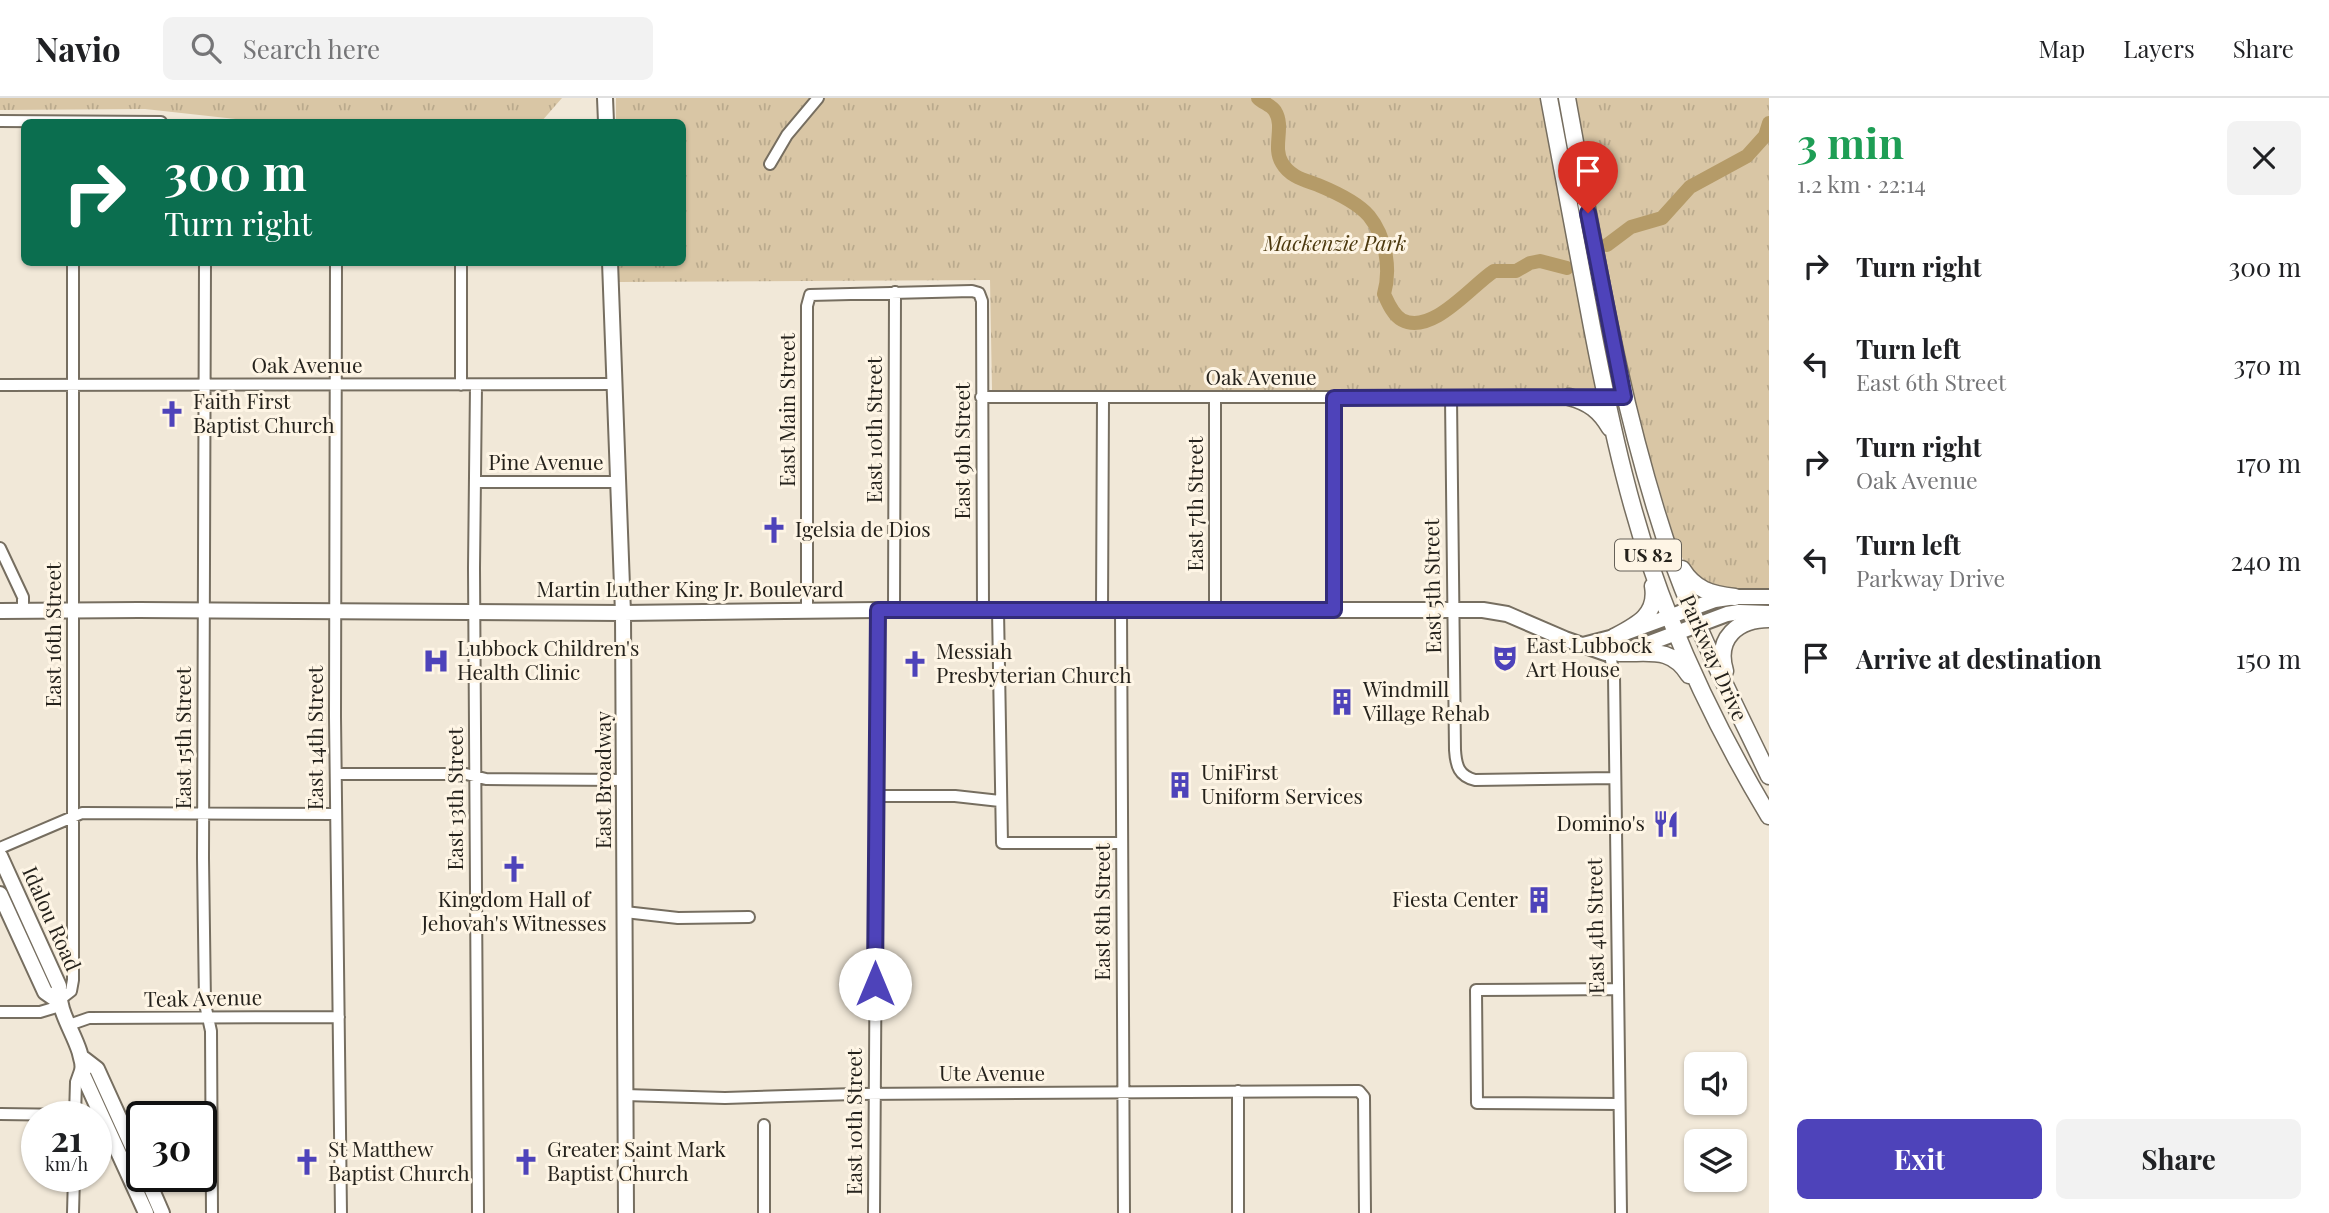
<!DOCTYPE html>
<meta charset="utf-8">
<style>
body{margin:0;font-family:"Playfair Display",serif;background:#f2f2f2;color:#202124;height:100vh;display:flex;flex-direction:column;font-size:26px;white-space:nowrap}
*{box-sizing:border-box;margin:0}
p{font-size:23px;color:#757577}
.icon{flex:none;width:38px;height:38px;fill:none;stroke:currentColor;stroke-width:2;stroke-linecap:round;stroke-linejoin:round}
.map{position:relative;flex:1;overflow:hidden}
.sheet{display:flex;flex-direction:column;background:#fff;width:560px}
.sheet>*{flex:none}
.banner{position:absolute;left:21px;top:21px;width:665px;height:147px;border-radius:10px;box-shadow:0 2px 5px #0004;background:#0b6e4f;color:#fff;overflow:hidden}
.controls{position:absolute;left:1684px;top:954px;display:grid;gap:14px}
.controls a{display:grid;place-items:center;width:63px;height:63px;border-radius:10px;background:#fff;box-shadow:0 2px 5px #0004;font-size:35px}
.speed{position:absolute;left:21px;top:1003px;display:flex;gap:14px;font-size:35px;font-weight:700;text-align:center}
.speed>*{display:grid;place-content:center;width:91px;height:91px;border-radius:50%;background:#fff;box-shadow:0 2px 5px #0004;line-height:1}
.speed small{font-size:18px;font-weight:400}
.speed .limit{border:4px solid #111;border-radius:10px;background:#fff;color:#111}
.pin{position:absolute;display:grid;place-items:center;width:60px;height:60px;color:#fff;margin:-72px -30px;border-radius:50% 50% 50% 0;rotate:-45deg;box-shadow:0 0 7px #0007}
.pin .icon{rotate:45deg}
.me{position:absolute;width:77px;margin:-38px;rotate:0deg;stroke-linejoin:round;filter:drop-shadow(0 0 5px #0008)}
.turn{display:flex;align-items:center;gap:24px;height:147px;padding:0 28px;font-size:32px}
.turn .icon{width:91px;height:91px;stroke-width:2.5}
.turn b{display:block;font-size:49px;line-height:60px}
.round{display:grid;place-items:center;flex:none;width:74px;height:74px;border-radius:10px;background:#f2f2f2}
.overview{display:flex;align-items:center;justify-content:space-between;height:119px;padding:0 28px}
h1{font-size:42px;font-weight:700;line-height:52px;color:#1e9e55}
.cta{display:flex;gap:14px;margin-top:auto;padding:14px 28px}
.cta a{flex:1;height:80px;border-radius:10px;background:#4e43ba;color:#fff;font-size:28px;font-weight:700;line-height:80px;text-align:center}
.cta a+a{background:#f2f2f2;color:#202124}
ul{padding:0;list-style:none}
li{display:flex;align-items:center;gap:21px;height:98px;padding:0 28px}
li div{flex:1}
li b{display:block;font-size:26px}
li em{font-style:normal}
header{display:flex;align-items:center;gap:42px;box-sizing:border-box;height:98px;padding:0 35px;background:#fff;border-bottom:2px solid #e0e0e0}
header strong{font-size:33px}
nav{display:flex;gap:38px;margin-inline-start:auto;font-size:24px}
.search{width:490px;height:63px;background:#f2f2f2;display:flex;align-items:center;gap:18px;box-sizing:border-box;padding:0 24px;border-radius:10px;color:#757577;font-size:26px}
main{display:flex;flex:1;min-height:0}
.map>svg:first-child{display:block}
</style>
<header>
<strong>Navio</strong>
<div class="search"><svg class="icon" aria-label="search" viewBox="0 0 24 24"><circle cx="10" cy="10" r="6"/><path d="M15 15l6 6"/></svg>Search here</div>
<nav><a>Map</a><a>Layers</a><a>Share</a></nav>
</header>
<main>
<div class="map">
<svg width="1769" height="1115" viewBox="0 0 1769 1115">
<defs>
<pattern id="grass-tufts" width="24" height="20" patternUnits="userSpaceOnUse" patternTransform="scale(1.75)"><rect width="24" height="20" fill="#d9c6a5"/><path d="M3 7l-1-3M5 7V3M7 7l1-3M15 17l-1-3M17 17v-4M19 17l1-3" fill="none" stroke="#baaa8d"/></pattern>
</defs>
<rect width="100%" height="100%" fill="#f1e8d8"/>
<path fill="url(#grass-tufts)" d="M0 0H562L541 24H263L145 11 0 12Z
M616 0H1769V491L1726 493 1693 481 1677 449 1630 293 992 292 990 182 618 184 617 165 682 164V24H616Z"/>
<g fill="none" stroke-linecap="round" stroke-linejoin="round">
<path stroke="#b59b68" stroke-width="14" d="M1258 0C1263 5 1271 7 1275 13 1285 29 1272 49 1282 65 1290 79 1305 82 1318 87 1335 94 1358 105 1369 118 1386 139 1391 171 1384 196 1388 205 1393 217 1402 222 1432 238 1472 187 1494 173H1516L1530 165 1540 163 1567 170
M1607 147 1631 129 1662 120 1690 89 1747 58 1765 38 1769 25"/>
<defs>
<path id="minor" d="M0 23 161 24
M770 66 787 37 818 0
M205 164 203 760 205 906 211 933 212 1115
M336 164 335 619 341 1115
M0 287 615 286
M461 287V164
M476 287 474 470 478 1115
M981 299H1624
M1451 300 1455 652C1456 668 1459 678 1475 682L1614 680
M475 384H618
M0 450 23 499V514
M894 512 895 194
M998 512 1002 745H1122
M1333 512 1334 300
M807 513V208L810 197 972 193 979 195 982 203 983 512
M1102 513 1103 300
M1121 513 1124 1115
M1215 513V300
M1608 547 1614 577 1621 1115
M336 676H466L486 681 625 682
M876 698H955L1000 703
M0 750 82 715 336 716
M625 814 678 820 749 819
M1616 891 1476 892 1477 1005 1619 1006
M58 903 71 893 73 882V164
M0 914H40L60 908
M69 927 89 920 339 919
M625 997 725 1000 855 996 1359 993 1364 999 1365 1115
M0 1016 75 1017
M75 1018 76 984 82 967
M73 1115 74 1078
M764 1115V1027
M874 1115 878 512
M1238 1115V993"/>
<path id="major" d="M605 0 606 24
M610 164 623 515 626 1115
M0 513 139 512 623 515 878 512H1483L1507 516 1565 541 1605 555 1631 552 1727 516 1739 514 1769 515
M1583 547 1614 539 1715 502 1735 499H1769
M0 758 59 888C57 921 84 943 83 977L146 1115
M0 796 45 894 58 903
M84 961 97 971 142 1070
M146 1078 162 1115"/>
<path id="highway" d="M1549 0C1563 76 1578 153 1592 229 1611 327 1632 426 1670 520 1697 588 1731 655 1769 718
M1567 0C1596 158 1621 318 1675 470 1701 541 1736 609 1769 678
M1569 299C1589 304 1600 313 1610 330
M1682 471C1695 492 1711 496 1735 499
M1614 539C1637 527 1658 517 1653 488
M1619 555C1649 556 1671 548 1689 577
M1725 573C1715 540 1738 521 1769 521"/>
</defs>
<use href="#minor" stroke="#766e60" stroke-width="14"/>
<use href="#major" stroke="#766e60" stroke-width="18"/>
<use href="#highway" stroke="#766e60" stroke-width="19"/>
<use href="#minor" stroke="#fff" stroke-width="10"/>
<use href="#major" stroke="#fff" stroke-width="14"/>
<use href="#highway" stroke="#fff" stroke-width="16"/>
</g>
<g fill="none" stroke-linecap="round" stroke-linejoin="round">
<defs>
<path id="route" d="M875 886 878 512H1334V300L1624 299 1588 115"/>
</defs>
<use href="#route" stroke="#332c79" stroke-width="18"/>
<use href="#route" stroke="#4e43ba" stroke-width="12"/>
</g>
<defs>
<symbol id="church-bare" viewBox="-9 -9 18 18"><path d="M-1.2-6h2.4v3.5h3.3v2.4h-3.3V6h-2.4V-.1h-3.3v-2.4h3.3Z" fill="#4e43ba" stroke="#fef5e5" stroke-width="2.5" paint-order="stroke"/></symbol>
<symbol id="theatre-bare" viewBox="-9 -9 18 18"><path d="M-5-5.5Q0-4 5-5.5V0Q5 5 0 6Q-5 5-5 0ZM-3.3-2.5H-1v1.5H-3.3ZM1-2.5H3.3v1.5H1ZM-2.8 1Q0 5.5 2.8 1Z" fill="#4e43ba" stroke="#fef5e5" stroke-width="2.5" paint-order="stroke"/></symbol>
<symbol id="hospital-bare" viewBox="-9 -9 18 18"><path d="M-5-5h3v3.5h4V-5h3V5h-3V1.5h-4V5h-3Z" fill="#4e43ba" stroke="#fef5e5" stroke-width="2.5" paint-order="stroke"/></symbol>
<symbol id="building-bare" viewBox="-9 -9 18 18"><path d="M-4-6H4V6H1V3H-1V6H-4ZM-2.5-4.3h1.7v1.8h-1.7ZM.8-4.3h1.7v1.8H.8ZM-2.5-1h1.7V.8h-1.7ZM.8-1h1.7V.8H.8Z" fill="#4e43ba" stroke="#fef5e5" stroke-width="2.5" paint-order="stroke"/></symbol>
<symbol id="restaurant-bare" viewBox="-9 -9 18 18"><path d="M-5-6h1v4h1v-4h1v4h1v-4h1v5L-1.5 .5V6h-2V.5L-5-1ZM5-6V6H3V1.5H1.5Q1.5-4 5-6Z" fill="#4e43ba" stroke="#fef5e5" stroke-width="2.5" paint-order="stroke"/></symbol>
</defs>
<g fill-rule="evenodd">
<use href="#church-bare" x="153" y="297" width="38" height="38"/>
<use href="#church-bare" x="755" y="413" width="38" height="38"/>
<use href="#theatre-bare" x="1486" y="541" width="38" height="38"/>
<use href="#hospital-bare" x="417" y="544" width="38" height="38"/>
<use href="#church-bare" x="896" y="547" width="38" height="38"/>
<use href="#building-bare" x="1323" y="585" width="38" height="38"/>
<use href="#building-bare" x="1161" y="668" width="38" height="38"/>
<use href="#restaurant-bare" x="1647" y="707" width="38" height="38"/>
<use href="#church-bare" x="495" y="752" width="38" height="38"/>
<use href="#building-bare" x="1520" y="783" width="38" height="38"/>
<use href="#church-bare" x="288" y="1045" width="38" height="38"/>
<use href="#church-bare" x="507" y="1045" width="38" height="38"/>
</g>
<g text-anchor="middle" stroke-width="6" stroke-linejoin="round" paint-order="stroke">
<rect fill="#fef5e5" stroke="#666158" stroke-width="2" x="1615" y="441.5" width="66" height="31" rx="5"/>
<g font-size="19" font-weight="bold" fill="#25221c">
<text x="1648" y="464">US 82</text>
</g>
<g font-size="21" font-style="italic" fill="#4b380e" stroke="#fef5e5">
<text x="1335" y="153">Mackenzie Park</text>
</g>
<g font-size="21" fill="#25221c" stroke="#fef5e5">
<text x="307" y="275">Oak Avenue</text>
<text x="1261" y="287">Oak Avenue</text>
<text transform="translate(788 312) rotate(-90)" y="7">East Main Street</text>
<text transform="translate(875 332) rotate(-90)" y="7">East 10th Street</text>
<text transform="translate(963 353) rotate(-90)" y="7">East 9th Street</text>
<text x="546" y="372">Pine Avenue</text>
<text transform="translate(1196 406) rotate(-90)" y="7">East 7th Street</text>
<text transform="translate(1433 488) rotate(-91)" y="7">East 5th Street</text>
<text x="690" y="499">Martin Luther King Jr. Boulevard</text>
<text transform="translate(54 537) rotate(-90)" y="7">East 16th Street</text>
<text transform="translate(1713 560) rotate(66)" y="7">Parkway Drive</text>
<text transform="translate(184 640) rotate(-90)" y="7">East 15th Street</text>
<text transform="translate(316 640) rotate(-90)" y="7">East 14th Street</text>
<text transform="translate(604 682) rotate(-90)" y="7">East Broadway</text>
<text transform="translate(456 701) rotate(-90)" y="7">East 13th Street</text>
<text transform="translate(1103 814) rotate(-90)" y="7">East 8th Street</text>
<text transform="translate(51 821) rotate(66)" y="7">Idalou Road</text>
<text transform="translate(1596 828) rotate(-91)" y="7">East 4th Street</text>
<text transform="translate(203 901) rotate(-1)" y="7">Teak Avenue</text>
<text x="992" y="983">Ute Avenue</text>
<text transform="translate(855 1024) rotate(-90)" y="7">East 10th Street</text>
</g>
<g font-size="21" fill="#25221c" stroke="#fef5e5" text-anchor="start">
<text x="193" y="311">Faith First<tspan x="193" dy="24">Baptist Church</tspan></text>
<text x="795" y="439">Igelsia de Dios</text>
<text x="1526" y="555">East Lubbock<tspan x="1526" dy="24">Art House</tspan></text>
<text x="457" y="558">Lubbock Children's<tspan x="457" dy="24">Health Clinic</tspan></text>
<text x="936" y="561">Messiah<tspan x="936" dy="24">Presbyterian Church</tspan></text>
<text x="1363" y="599">Windmill<tspan x="1363" dy="24">Village Rehab</tspan></text>
<text x="1201" y="682">UniFirst<tspan x="1201" dy="24">Uniform Services</tspan></text>
<text x="1645" y="733" text-anchor="end">Domino's</text>
<text x="514" y="809" text-anchor="middle">Kingdom Hall of<tspan x="514" dy="24">Jehovah's Witnesses</tspan></text>
<text x="1518" y="809" text-anchor="end">Fiesta Center</text>
<text x="328" y="1059">St Matthew<tspan x="328" dy="24">Baptist Church</tspan></text>
<text x="547" y="1059">Greater Saint Mark<tspan x="547" dy="24">Baptist Church</tspan></text>
</g>
</g>
</svg>
<div class="controls">
<a><svg class="icon" aria-label="sound" viewBox="0 0 24 24"><path d="M4 9h4l5-4v14l-5-4H4zM17 9q2 3 0 6"/></svg></a>
<a><svg class="icon" aria-label="layers" viewBox="0 0 24 24"><path d="M12 4l9 5-9 5-9-5zM3 14l9 5 9-5"/></svg></a>
</div>
<div class="speed"><div>21<small>km/h</small></div><div class="limit">30</div></div>
<div class="pin" style="left:1588px;top:115px;background:#d93025"><svg class="icon" aria-label="arrive" viewBox="0 0 24 24"><path d="M6 21V4h12l-3 4 3 4H6"/></svg></div>
<svg class="me" style="left:875px;top:886px" viewBox="-20 -20 40 40"><circle r="19" fill="#fff"/><path d="M0-13L10 11 0 6-10 11z" fill="#4e43ba"/></svg>
<div class="banner">
<div class="turn"><svg class="icon" aria-label="right" viewBox="0 0 24 24"><path d="M7 20v-9h11M14 6l5 5-5 5"/></svg><div><b>300 m</b>Turn right</div></div>
</div>
</div>
<section class="sheet">
<div class="overview"><div><h1>3 min</h1><p>1.2 km · 22:14</p></div><a class="round"><svg class="icon" aria-label="close" viewBox="0 0 24 24"><path d="M6 6l12 12M18 6L6 18"/></svg></a></div>
<ul>
<li><svg class="icon" aria-label="right" viewBox="0 0 24 24"><path d="M7 20v-9h11M14 6l5 5-5 5"/></svg><div><b>Turn right</b></div><em>300 m</em></li>
<li><svg class="icon" aria-label="left" viewBox="0 0 24 24"><path d="M17 20v-9H6M10 6l-5 5 5 5"/></svg><div><b>Turn left</b><p>East 6th Street</p></div><em>370 m</em></li>
<li><svg class="icon" aria-label="right" viewBox="0 0 24 24"><path d="M7 20v-9h11M14 6l5 5-5 5"/></svg><div><b>Turn right</b><p>Oak Avenue</p></div><em>170 m</em></li>
<li><svg class="icon" aria-label="left" viewBox="0 0 24 24"><path d="M17 20v-9H6M10 6l-5 5 5 5"/></svg><div><b>Turn left</b><p>Parkway Drive</p></div><em>240 m</em></li>
<li><svg class="icon" aria-label="arrive" viewBox="0 0 24 24"><path d="M6 21V4h12l-3 4 3 4H6"/></svg><div><b>Arrive at destination</b></div><em>150 m</em></li>
</ul>
<div class="cta"><a>Exit</a><a>Share</a></div>
</section>
</main>
